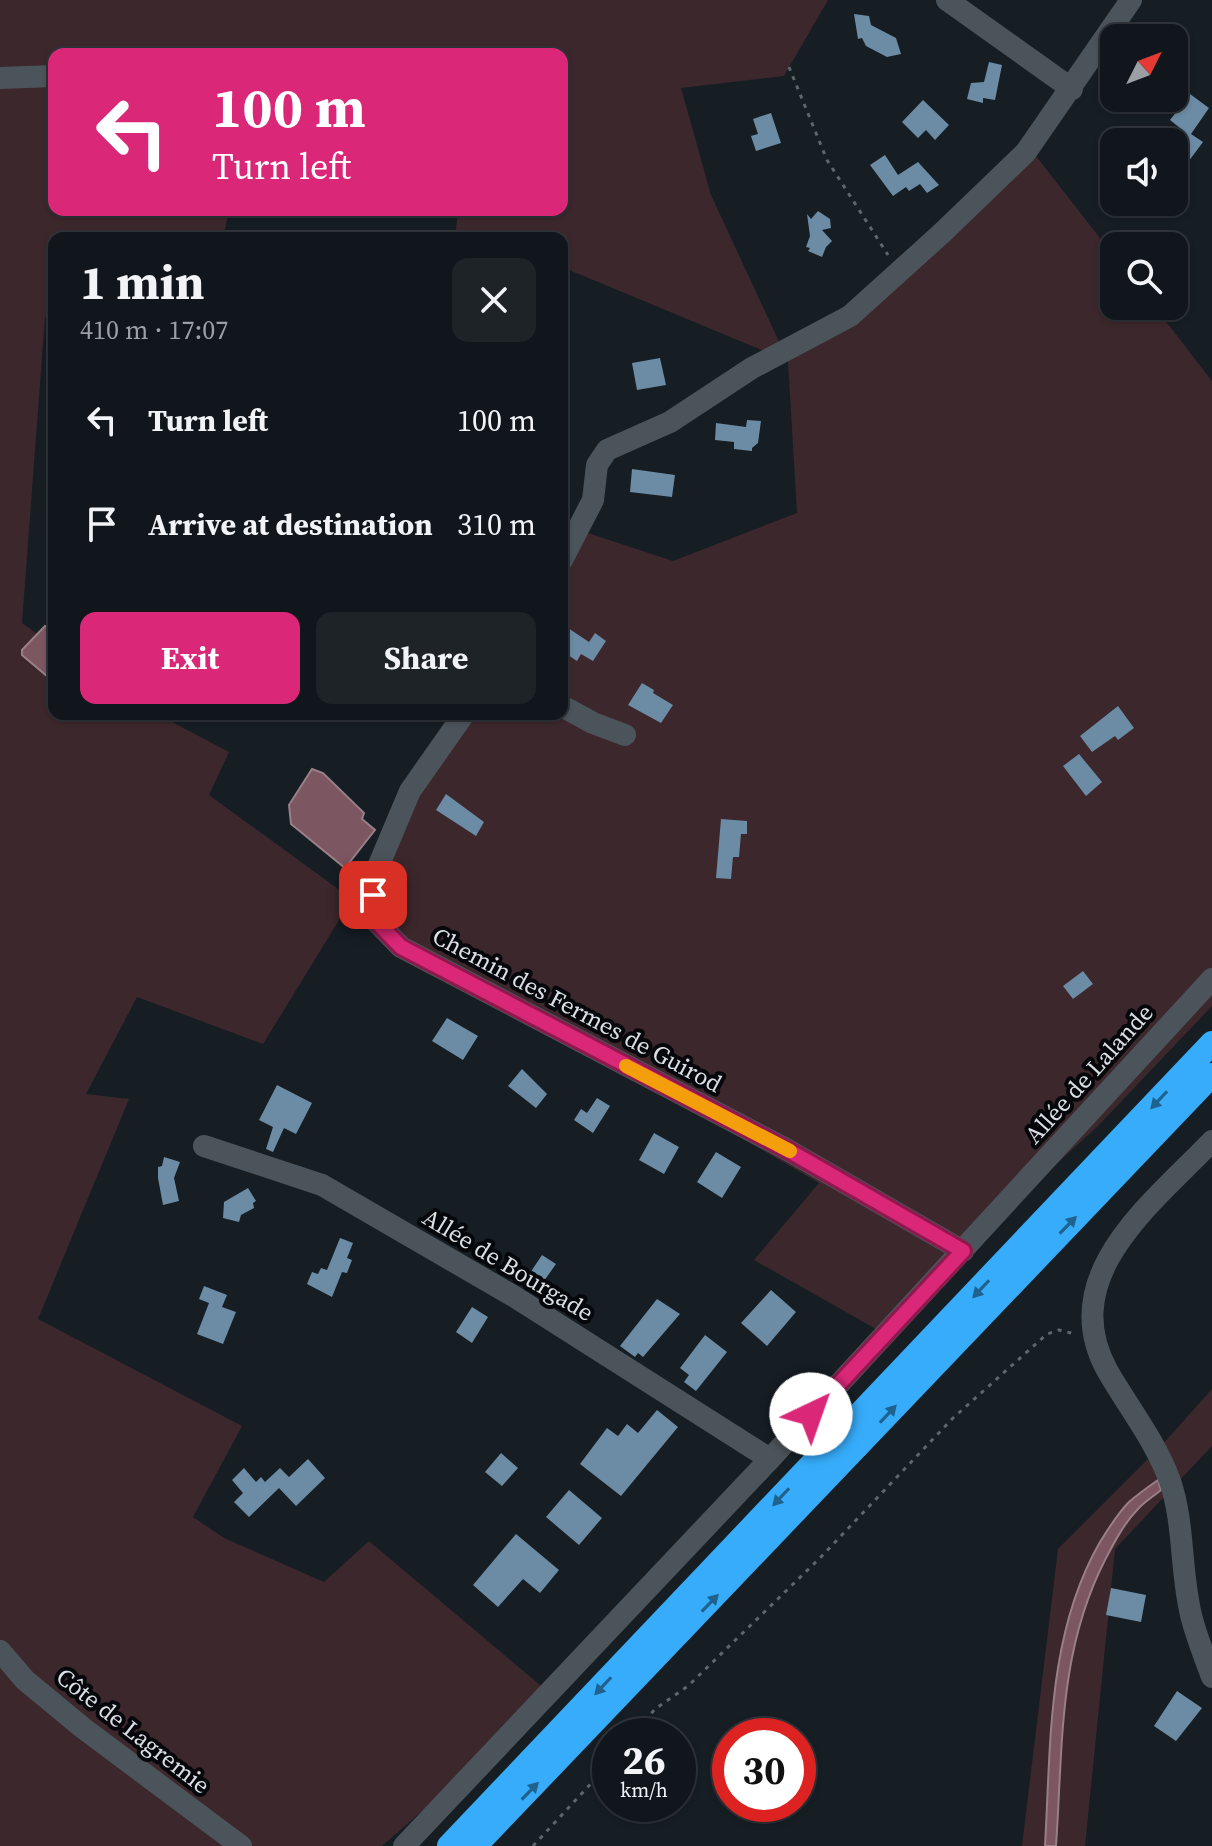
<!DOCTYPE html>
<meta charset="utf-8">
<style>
body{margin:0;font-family:"Source Serif 4",serif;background:#1e2328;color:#f1f3f6;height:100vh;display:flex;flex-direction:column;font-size:30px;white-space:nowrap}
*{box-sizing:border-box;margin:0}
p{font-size:26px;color:#9c9fa3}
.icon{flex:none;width:44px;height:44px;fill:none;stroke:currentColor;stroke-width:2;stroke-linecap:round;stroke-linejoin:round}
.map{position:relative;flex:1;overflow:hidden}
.drawer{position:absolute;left:48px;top:232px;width:520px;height:488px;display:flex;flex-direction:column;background:#10161b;border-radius:16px;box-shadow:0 2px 6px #0004,0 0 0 2px #30353a}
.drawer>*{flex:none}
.banner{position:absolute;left:48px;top:48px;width:520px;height:168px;border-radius:16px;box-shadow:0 2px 6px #0004,0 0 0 2px #30353a;background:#db2777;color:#fff;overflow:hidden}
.needle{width:52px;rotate:48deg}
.tools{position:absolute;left:1100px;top:24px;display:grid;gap:16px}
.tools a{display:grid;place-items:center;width:88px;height:88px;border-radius:16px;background:#10161b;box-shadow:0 2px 6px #0004,0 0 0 2px #30353a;font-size:40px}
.speed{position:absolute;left:592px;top:1718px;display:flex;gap:16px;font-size:40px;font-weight:700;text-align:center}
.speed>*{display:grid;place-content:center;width:104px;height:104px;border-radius:50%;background:#10161b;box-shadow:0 2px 6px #0004,0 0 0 2px #30353a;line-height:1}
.speed small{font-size:20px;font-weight:400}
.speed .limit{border:12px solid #d22;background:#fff;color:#111}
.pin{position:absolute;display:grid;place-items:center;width:68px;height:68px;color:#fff;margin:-34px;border-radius:16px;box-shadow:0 4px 12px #0006}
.me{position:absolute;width:88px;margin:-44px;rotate:42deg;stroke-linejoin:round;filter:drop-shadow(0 0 6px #0008)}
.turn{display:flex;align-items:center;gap:28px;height:168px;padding:0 32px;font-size:36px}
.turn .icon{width:104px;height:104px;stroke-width:2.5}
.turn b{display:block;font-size:56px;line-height:68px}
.round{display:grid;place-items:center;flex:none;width:84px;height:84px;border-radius:16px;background:#1e2328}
.summary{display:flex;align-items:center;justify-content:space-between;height:136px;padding:0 32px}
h1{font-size:48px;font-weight:700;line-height:60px}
.action{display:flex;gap:16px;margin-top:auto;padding:16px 32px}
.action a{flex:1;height:92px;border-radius:16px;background:#db2777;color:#fff;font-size:32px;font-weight:700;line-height:92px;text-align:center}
.action a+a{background:#1e2328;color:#f1f3f6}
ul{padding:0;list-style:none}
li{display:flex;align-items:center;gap:24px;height:104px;padding:0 32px}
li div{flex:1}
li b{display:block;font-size:30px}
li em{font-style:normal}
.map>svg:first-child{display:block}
</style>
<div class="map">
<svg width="1212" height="1846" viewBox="0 0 1212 1846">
<rect width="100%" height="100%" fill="#161e24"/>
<path fill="#3c272c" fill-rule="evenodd" d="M0 0H828L784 76 681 88 711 195 788 361 1036 156 1114 256V306H1154L1212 381V1006L1098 1126 876 1329 754 1260 819 1183 449 967 352 899 263 1044 137 997 86 1094 129 1099 38 1319 242 1426 193 1517 224 1538 324 1582 369 1541 553 1696 382 1846H0ZM54 54H562V210H458L455 238H562V267L788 361 797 513 673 561 588 533 562 574V714H471L352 899 209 795 229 752 157 714H54V646L22 623 45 317 54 316V238H223L229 210H54Z
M1212 1389V1446L1115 1549 1085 1846H1022L1058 1549 1162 1445Z"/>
<path fill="#7c5660" stroke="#987f88" stroke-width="2" d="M45 626 54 630V682L22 655V650Z
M312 769 323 773 364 813 362 819 375 830 345 868 291 824 289 805Z
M1158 1480 1161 1490C1154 1496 1144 1502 1138 1509 1124 1523 1114 1543 1105 1560 1058 1652 1063 1746 1056 1846H1045C1051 1743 1047 1634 1100 1542 1108 1529 1118 1513 1129 1502 1138 1494 1148 1487 1158 1480Z"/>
<path fill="#6c8ba4" d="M854 14 869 16 871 25 896 38 901 54 887 57 866 46 862 38 858 39Z
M989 62 1002 65 995 100 983 98V103L967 99 971 83 984 82Z
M1190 94 1209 108 1191 134 1203 142 1174 181V136L1180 128 1170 120Z
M923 100 949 125 935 140 926 130 918 138 902 122Z
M771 113 781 143 756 151 751 136 758 134 753 119Z
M885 155 898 175 918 162 939 185 927 193 920 184 909 191 906 187 893 196 870 165Z
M818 211 830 219 831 228 822 230 832 241 826 247 822 257 808 251 810 248 806 247 810 236 807 214 811 219Z
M660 358 666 385 637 390 632 363Z
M747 420 761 421 758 443 752 448V451L734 449V442L715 440 716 423 746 427Z
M632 469 675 475 672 497 630 492Z
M562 624 589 642 595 633 606 641 593 661 581 654 577 661 562 651Z
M642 683 654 690 653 693 673 705 661 723 628 705Z
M1118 706 1134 728 1118 740 1115 736 1092 752 1080 736Z
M1079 754 1102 782 1086 796 1063 766Z
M446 794 484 822 476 836 436 810Z
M721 819 747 821V834H741L739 857H733L731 879 716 878Z
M1083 971 1093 984 1073 999 1063 986Z
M447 1018 478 1036 463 1060 432 1041Z
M522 1069 547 1094 536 1108 508 1086Z
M277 1085 312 1103 296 1134 284 1128 273 1152 266 1149 273 1127 259 1120Z
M597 1098 610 1106 593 1133 574 1120 581 1109 587 1113Z
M654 1133 679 1147 664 1174 639 1160Z
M716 1152 741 1167 722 1198 697 1182Z
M164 1157 180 1162 174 1178 179 1201 163 1205 158 1178V1167L162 1166Z
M248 1188 256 1201 253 1203 254 1208 241 1215 239 1222 223 1218 224 1202Z
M340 1238 353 1243 347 1258 352 1260 347 1273 342 1272 332 1297 307 1284 312 1272 318 1274 321 1268 327 1270Z
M542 1255 556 1264 539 1288 526 1279Z
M204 1286 227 1295 222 1307 236 1312 223 1344 197 1334 209 1303 199 1299Z
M771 1290 796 1312 767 1346 741 1323Z
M657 1299 680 1314 643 1357 638 1353 635 1357 620 1346Z
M472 1307 488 1317 472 1343 456 1332Z
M705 1335 727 1352 696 1391 684 1382 689 1375 680 1368Z
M657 1410 678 1427 621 1496 580 1464 607 1428 618 1436 627 1424 638 1433Z
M501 1453 518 1468 502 1486 485 1472Z
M308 1459 325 1478 296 1506 279 1488 249 1517 234 1502 243 1493 232 1480 244 1468 256 1482 261 1477 265 1482 280 1468 289 1477Z
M569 1490 602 1518 579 1545 546 1517Z
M516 1534 559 1570 540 1593 523 1579 498 1607 473 1585Z
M1111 1588 1146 1595 1141 1622 1106 1615Z
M1177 1691 1202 1708 1176 1741 1154 1726Z"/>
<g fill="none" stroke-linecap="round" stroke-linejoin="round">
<path stroke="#5f666c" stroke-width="3" stroke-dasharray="4 6" stroke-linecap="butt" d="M789 67 827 160 888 255
M632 1736 655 1709 688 1686 820 1558 952 1419 1047 1334 1059 1330 1075 1334
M533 1846 610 1763"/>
<path stroke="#4c545b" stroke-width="22" d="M947 0 1072 89
M0 78 54 76
M562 560 593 500 597 465 607 450 670 422 752 368 850 316 942 233 1026 152 1131 0
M562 706 593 723 625 735
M464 714 410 791 375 874 372 917 401 947 786 1149 963 1251
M1212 1141C1154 1202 1055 1275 1107 1370 1128 1407 1155 1440 1170 1481 1185 1525 1180 1574 1192 1619 1197 1638 1205 1658 1212 1677
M204 1146 322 1185 515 1297 770 1459
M0 1651 25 1680 83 1728 241 1846
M404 1846 770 1459 1212 979"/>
<path stroke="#36acfa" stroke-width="24" d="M449 1846 1212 1043
M475 1846 1212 1075"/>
</g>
<defs><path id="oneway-solid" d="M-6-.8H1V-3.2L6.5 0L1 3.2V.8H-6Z" transform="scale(2)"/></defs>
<g fill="#20628e">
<use href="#oneway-solid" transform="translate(1159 1100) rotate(133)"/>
<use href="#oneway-solid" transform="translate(1068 1225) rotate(-46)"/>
<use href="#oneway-solid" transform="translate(981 1289) rotate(133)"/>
<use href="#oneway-solid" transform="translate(888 1414) rotate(-47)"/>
<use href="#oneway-solid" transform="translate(781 1497) rotate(133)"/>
<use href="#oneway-solid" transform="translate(710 1603) rotate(-46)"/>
<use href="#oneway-solid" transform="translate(603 1686) rotate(133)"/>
<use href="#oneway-solid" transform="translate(530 1791) rotate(-46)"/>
</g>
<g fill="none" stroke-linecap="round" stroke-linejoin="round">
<defs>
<path id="route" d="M373 895 372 917 401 947 786 1149 963 1251 811 1414"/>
</defs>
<use href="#route" stroke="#8e194d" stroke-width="20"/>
<use href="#route" stroke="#db2777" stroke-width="14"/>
<path stroke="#f59e0b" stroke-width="14" d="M626 1066 790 1151"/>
</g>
<g text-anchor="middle" stroke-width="8" stroke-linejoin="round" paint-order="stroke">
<g font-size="24" fill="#dbe0e4" stroke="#05070a">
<text transform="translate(577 1010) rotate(28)" y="8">Chemin des Fermes de Guirod</text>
<text transform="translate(1089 1074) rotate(-48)" y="8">Allée de Lalande</text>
<text transform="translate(508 1265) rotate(31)" y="8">Allée de Bourgade</text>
<text transform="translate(133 1731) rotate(38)" y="8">Côte de Lagremie</text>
</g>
</g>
</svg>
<div class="tools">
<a><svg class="needle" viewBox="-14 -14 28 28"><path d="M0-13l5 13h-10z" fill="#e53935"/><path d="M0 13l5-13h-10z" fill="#9c9fa3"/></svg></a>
<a><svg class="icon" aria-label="sound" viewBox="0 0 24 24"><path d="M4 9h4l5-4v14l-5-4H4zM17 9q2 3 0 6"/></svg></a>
<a><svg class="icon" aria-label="search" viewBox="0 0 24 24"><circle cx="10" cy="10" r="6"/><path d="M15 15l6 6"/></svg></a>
</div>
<div class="speed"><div>26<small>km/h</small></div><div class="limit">30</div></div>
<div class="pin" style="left:373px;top:895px;background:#d93025"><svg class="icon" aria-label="arrive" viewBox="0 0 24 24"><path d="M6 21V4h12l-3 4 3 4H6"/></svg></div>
<svg class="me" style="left:811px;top:1414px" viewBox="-20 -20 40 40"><circle r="19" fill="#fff"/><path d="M0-13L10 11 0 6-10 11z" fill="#db2777"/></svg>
<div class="banner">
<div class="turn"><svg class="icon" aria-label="left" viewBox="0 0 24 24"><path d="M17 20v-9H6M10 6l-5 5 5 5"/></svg><div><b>100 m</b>Turn left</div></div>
</div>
<section class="drawer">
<div class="summary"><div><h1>1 min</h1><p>410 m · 17:07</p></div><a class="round"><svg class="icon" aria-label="close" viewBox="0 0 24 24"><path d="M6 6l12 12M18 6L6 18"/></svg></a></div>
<ul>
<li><svg class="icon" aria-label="left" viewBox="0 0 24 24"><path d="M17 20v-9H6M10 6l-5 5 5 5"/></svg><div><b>Turn left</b></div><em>100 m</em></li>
<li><svg class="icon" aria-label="arrive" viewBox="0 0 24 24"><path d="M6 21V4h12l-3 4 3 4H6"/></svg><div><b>Arrive at destination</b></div><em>310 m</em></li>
</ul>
<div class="action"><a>Exit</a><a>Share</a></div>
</section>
</div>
